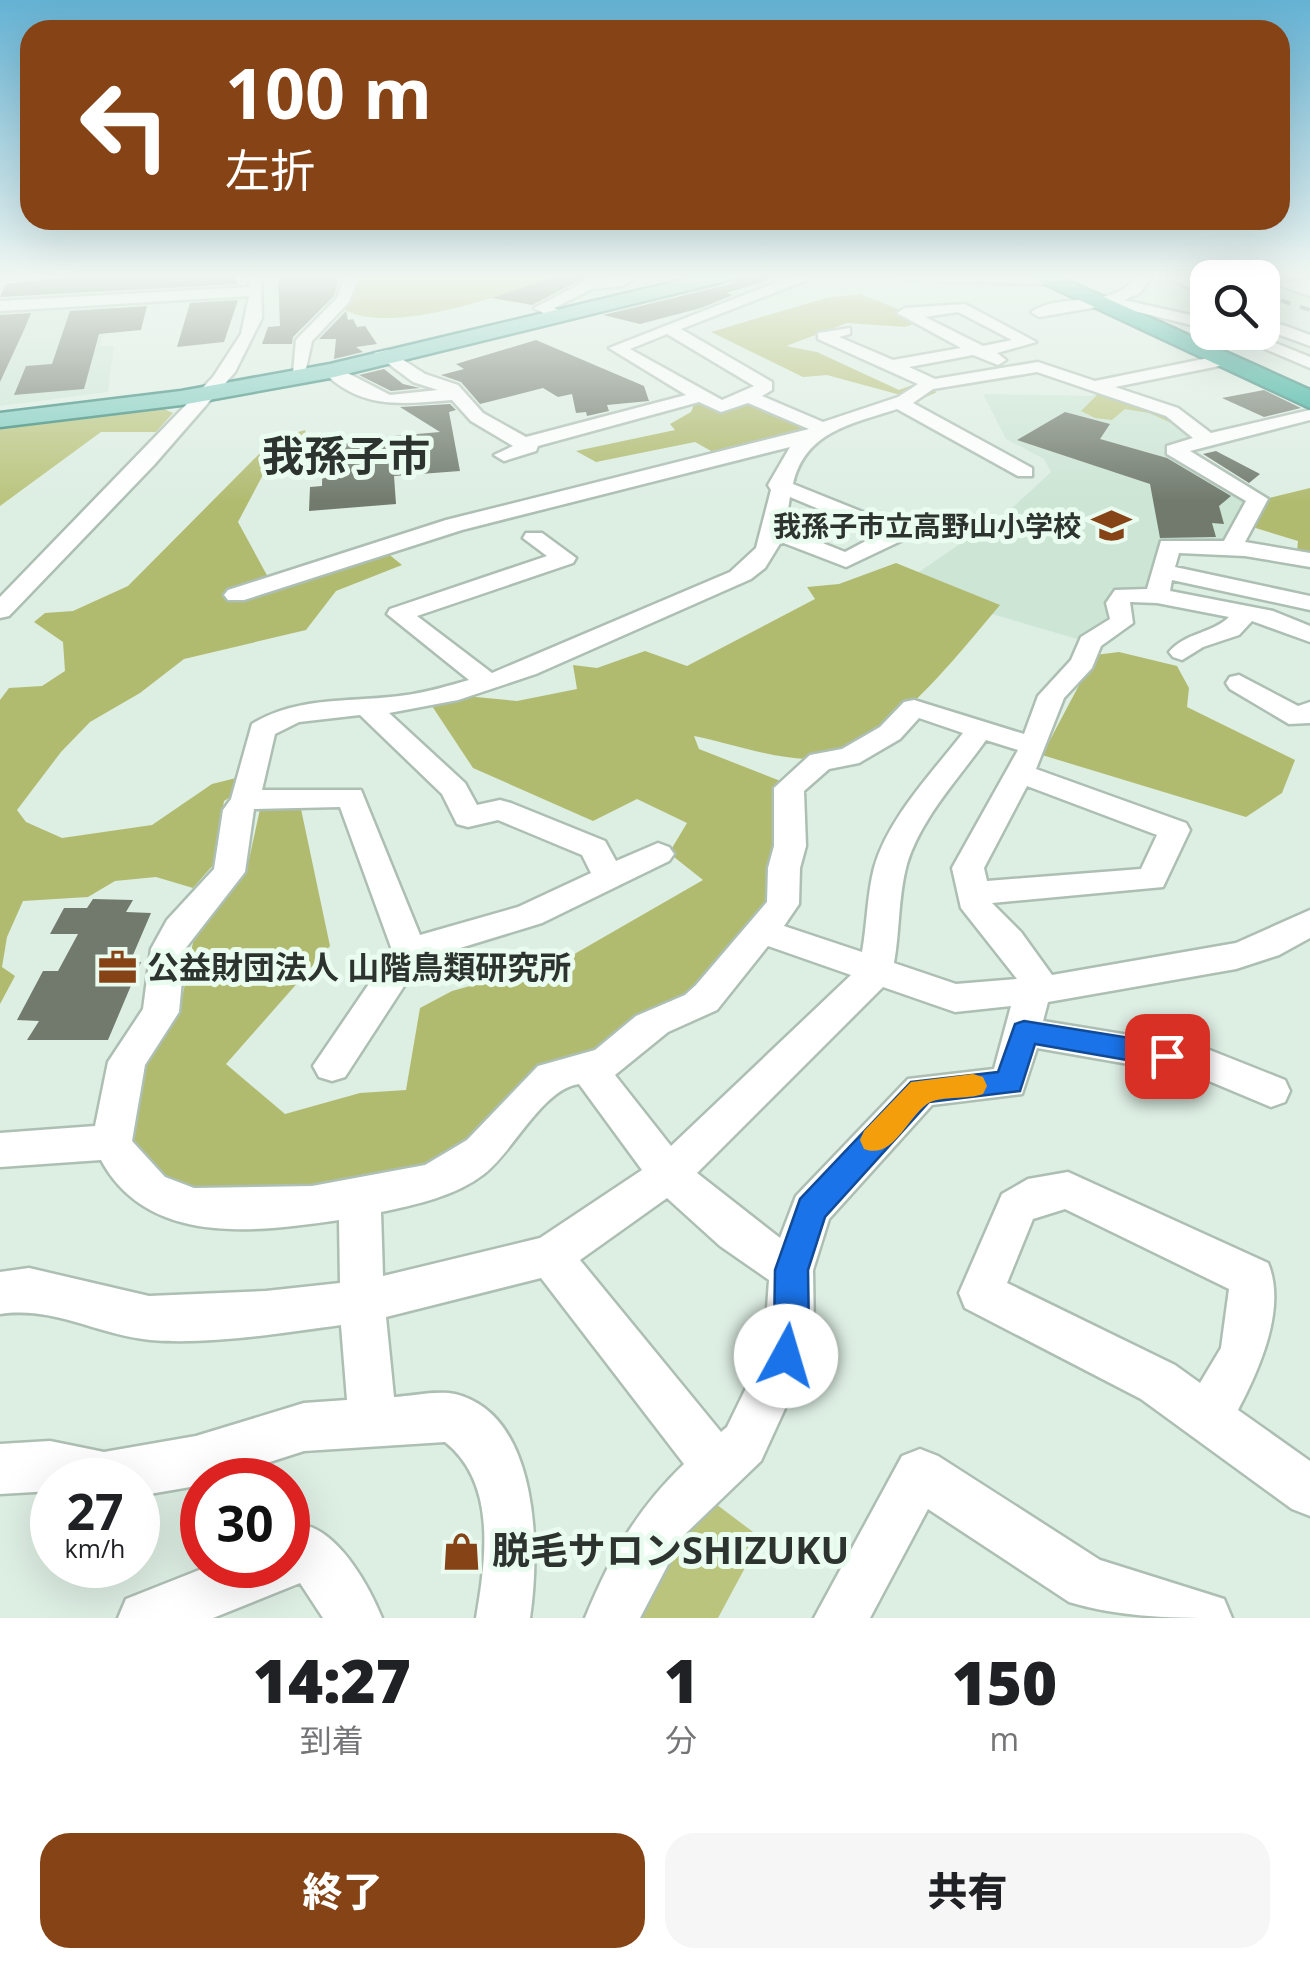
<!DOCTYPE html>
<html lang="ja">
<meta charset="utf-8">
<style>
body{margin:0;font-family:"Open Sans","Noto Sans JP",sans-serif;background:#f6f6f6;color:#202124;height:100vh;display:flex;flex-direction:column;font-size:38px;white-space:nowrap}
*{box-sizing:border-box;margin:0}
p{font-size:32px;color:#757577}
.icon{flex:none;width:55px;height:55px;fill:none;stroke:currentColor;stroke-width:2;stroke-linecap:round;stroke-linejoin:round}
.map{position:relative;height:1618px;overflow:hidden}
.panel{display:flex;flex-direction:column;background:#fff;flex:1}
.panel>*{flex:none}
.guide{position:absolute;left:20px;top:20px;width:1270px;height:210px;border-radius:30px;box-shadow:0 10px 40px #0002;background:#864316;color:#fff;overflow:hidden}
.controls{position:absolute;left:1190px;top:260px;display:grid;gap:20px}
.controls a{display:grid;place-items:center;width:90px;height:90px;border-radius:20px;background:#fff;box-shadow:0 10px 40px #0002;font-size:50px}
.speed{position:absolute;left:30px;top:1458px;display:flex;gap:20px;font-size:50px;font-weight:700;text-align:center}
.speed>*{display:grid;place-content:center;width:130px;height:130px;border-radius:50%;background:#fff;box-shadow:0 10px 40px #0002;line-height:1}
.speed small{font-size:25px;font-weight:400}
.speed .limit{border:15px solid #d22;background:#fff;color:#111}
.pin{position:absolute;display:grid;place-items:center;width:85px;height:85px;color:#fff;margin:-42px;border-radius:20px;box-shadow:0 5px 15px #0006}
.me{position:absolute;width:110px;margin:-55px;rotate:6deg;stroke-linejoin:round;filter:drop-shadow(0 0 8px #0008)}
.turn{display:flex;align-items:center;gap:35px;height:210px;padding:0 40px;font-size:45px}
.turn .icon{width:130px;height:130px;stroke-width:2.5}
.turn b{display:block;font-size:70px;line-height:85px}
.eta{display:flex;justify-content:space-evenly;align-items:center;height:170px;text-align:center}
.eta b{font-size:60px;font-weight:800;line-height:70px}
.cta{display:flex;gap:20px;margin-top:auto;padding:20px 40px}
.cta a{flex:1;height:115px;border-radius:30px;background:#864316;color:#fff;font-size:40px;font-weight:800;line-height:115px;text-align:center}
.cta a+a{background:#f6f6f6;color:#202124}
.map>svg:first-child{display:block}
</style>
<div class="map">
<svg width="1310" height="1618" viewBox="0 0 1310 1618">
<rect width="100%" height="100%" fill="#ddeee3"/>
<path fill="#cce5d5" d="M118 299 99 346H114L108 392 0 406V307Z
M1099 392 1169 412 1201 439 1165 451 1248 496 1228 544 1165 543 1152 592 1124 593 1116 615 1084 641 982 611 916 574 1010 510 1051 472 1044 459 1006 439 983 394 1091 396Z"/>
<path fill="#bac47d" d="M1100 392 1168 412 1196 434 1149 413 1125 409 1112 420 1095 418 1081 411Z
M160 407 173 413 156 432H101L0 506V425Z
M708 1498 761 1538 718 1618H627Z"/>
<path fill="#b1bb70" d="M353 275H557C510 293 386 338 342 308Z
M860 294 926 320 905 327 847 323 786 346 817 352 899 390 915 384 937 392 919 400 827 375 803 377 711 332 826 298Z
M696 400 726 410 747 400 814 427 722 457 695 442 596 462 576 451 675 430 670 424 691 412Z
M305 430 308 440 294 460 266 469 238 522 275 590 376 544 402 565 336 591 306 630 184 659 140 693 90 722 61 752 17 810 26 822 62 838 152 825 212 784 240 777 237 793 224 801 214 864 193 888 156 877 115 881 88 897 23 901 7 937 2 967 15 976 0 1004V700L9 688 42 686 65 671 63 642 34 622 45 613 73 611 128 586 274 439Z
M1310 488V556L1297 552 1298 541 1249 526 1265 499Z
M896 563 1000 605C958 654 877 762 807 759 770 758 730 743 694 736L699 749 783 782 773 909 701 992 475 1149 360 1189 169 1188 127 1137 142 1057 181 1004 195 932 247 869 260 809H301L330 946 226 1064 285 1114 360 1093 406 1090 420 1008 452 991 564 960 703 880 669 853 687 823 637 799 593 821 473 768 430 703 455 695 517 701 577 689 573 665 597 668 645 651 687 666 815 599 807 587 839 584Z
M1119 652 1177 666 1189 688 1187 707 1295 760 1282 793 1246 817 1042 755 1095 655Z"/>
<path fill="#717a6d" d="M78 275H236L237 284 0 297 6 284Z
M278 275H336L338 283 334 296 293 337 292 344H262L268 327 280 326Z
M559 275H601L582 279 532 305 492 298Z
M740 275H766V281L726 293 733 295 701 308 640 324 603 315 735 283Z
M238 300 224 342 177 347 190 303Z
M147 306 141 330 99 334 84 389 14 395 26 366 52 364 70 311Z
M346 311 348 320 353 319 357 327 365 326 377 344 356 347 363 352 334 359 336 339H319Z
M31 313 24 330 0 382V315Z
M536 340 644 386 649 401 607 405 609 411 587 416 586 412 576 413 572 394 558 397 543 388 480 404 461 382 441 375 464 369 456 364Z
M384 369 403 384 420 388 391 391 359 375Z
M1264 390 1301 408 1264 417 1222 398Z
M450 404 456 410 449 412 460 471 394 476 396 504 309 511 310 487 322 486 323 442 440 432 400 407Z
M1065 412 1110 424 1100 439 1167 458 1231 496 1219 506 1224 524 1212 523 1216 537 1160 538 1150 484 1017 440Z
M1216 451 1260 474 1249 483 1203 454Z
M93 899 133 900 126 912 151 913 130 962H141L108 1040H27L39 1021 17 1020 43 971H58L78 934H50L64 908H87Z"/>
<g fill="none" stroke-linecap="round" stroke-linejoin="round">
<defs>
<path id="minor" d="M247 275H261L262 318 235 372 154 465 9 616 0 618V597L213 377 241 334 249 296 0 311V301L249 287Z
M345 275H359L349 302 312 341 305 373H293L296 340 337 298Z
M623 275H642L622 286 592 289 554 308 565 313V319H555L534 308 584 282Z
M795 275H846L839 279H810L681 329 772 382V390L762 396 823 422 898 397 918 384 818 339V333L850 328V334L839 337 893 360 961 348 897 313 905 308 965 304 1036 342 997 353 1006 360 998 365 973 355 909 367 935 379 1038 362 1095 381 1223 355 1229 356V364L1115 387 1178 408 1211 433 1310 410V420L1190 451 1268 499 1245 542 1310 553V567L1245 556 1179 553 1175 567 1310 596V610L1172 580 1170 591 1273 611 1310 626V642L1252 621 1239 635 1203 647 1182 660 1173 657 1169 652C1186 632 1212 634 1229 617L1157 603 1130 602 1133 623 1101 646 1092 668 1064 698 1036 769 1186 823 1190 830 1163 887 992 903 1021 932 1052 975 1236 943 1310 910V938L1279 955 1236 969 1048 1002 1043 1021 1202 1047 1285 1080 1290 1091 1285 1102 1271 1107 1197 1076 1037 1048 1022 1094 932 1105 829 1219 813 1270 814 1335 809 1356 761 1461 683 1536 640 1618H585C610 1557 636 1510 684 1464L541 1278 386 1317 394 1397C412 1396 438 1390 455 1394 540 1415 540 1552 530 1618H476C486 1559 497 1483 445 1442L304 1451 214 1480H202L196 1486 138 1496V1480H52V1491L0 1494V1444L50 1441 104 1452 196 1436 304 1403 347 1400 341 1325C283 1333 208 1345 150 1340 97 1335 55 1306 0 1314V1272L29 1268 149 1296 266 1291 340 1283 339 1220C256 1232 148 1247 101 1160L0 1167V1133L95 1126 108 1062 143 1009 151 949 167 920 214 869 223 810 231 799 252 724C298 695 355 703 407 695 428 692 448 686 469 680L387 614 390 609 547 556 523 538 526 533H542L576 558 573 563 417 616 492 673 730 572 756 548 771 490 768 485 790 447 462 530 244 600H228L224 595 228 590 446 520 809 429 748 403 721 412 699 402 538 446 536 451 504 461 494 455 513 446 471 421 452 400C400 404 362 410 322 371L336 367 390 395 438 390 413 382 374 353 388 350 425 374 458 385 483 413 526 437 686 395 609 348ZM958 312 1012 340 983 346 925 317ZM667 334 754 386 722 400 630 349ZM1037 372 1166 416 1193 438 1167 446V454L1246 501 1224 541H1161L1147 589 1115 590 1106 603 1110 619 1081 637 1071 660 1038 696 1024 734 914 700 904 702 880 727 842 749 810 755 774 788V846L768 868 767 902 696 985 685 995 636 1016 595 1050 538 1066 467 1140 425 1165 312 1186 194 1188 165 1177 132 1141 145 1065 179 1012 185 949 245 872 254 809 340 807 392 950 313 1066 319 1077 332 1081 345 1077 421 960 542 923 669 861 674 854 669 847 658 843 616 861 605 841 511 803 500 800 477 805 465 783 389 713 458 700 536 674 751 579 765 568 781 542 846 567 905 539 908 534 905 529 793 484C805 431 852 424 897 409L1018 476H1032V468L913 403 933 389ZM790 497 879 534 845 552 785 528ZM360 715 442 794 457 824 468 827 498 820 582 855 591 873 518 907 420 935 361 790H262L275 734 299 722ZM919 718 963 733C932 773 888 818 874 868 867 895 867 925 862 952L784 926 799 904 800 868 806 846 804 791 829 769 859 763 900 739ZM986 740 1018 750 952 868 961 908 1017 979 956 984 894 963C900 931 898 896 907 864 921 818 959 778 986 740ZM1027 786 1157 835 1141 869 987 881 984 868ZM768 946 851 975 671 1146 615 1075 668 1032 717 1010ZM883 987 955 1012 1011 1006 994 1069 908 1079 796 1196 780 1238 697 1173ZM579 1084 642 1170 540 1238 383 1276 381 1212C415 1205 456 1196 484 1174 513 1152 542 1089 579 1084ZM667 1198 720 1246 769 1280 764 1351 727 1427 721 1432 580 1260Z
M873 275H1025L1047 276 1054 280 1047 284 880 279Z
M1138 275H1152L1140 293 1124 300 1208 319V329L1109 305 1039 317 1031 312C1063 291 1113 311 1138 275Z
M1162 275H1181L1208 287V297Z
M1310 279V296L1281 286 1283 283Z
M1262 324 1283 325 1310 335V346L1280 335 1257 332H1262Z
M1225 332H1248L1310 357V368Z
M1239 675 1298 706 1310 702V723L1289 724 1230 689 1226 683 1230 677Z
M1068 1172 1268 1263C1287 1308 1259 1370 1238 1410L1310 1461V1516L1292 1509 1141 1399 965 1308 959 1293 1002 1194 1028 1179ZM1065 1209 1229 1289 1221 1348 1200 1383 1175 1365 1007 1283 1033 1219Z
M920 1449 938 1456 1100 1560 1224 1599 1232 1618C1176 1618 1122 1618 1069 1602L928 1509 870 1618H814L902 1456Z
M311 1527C343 1540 369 1586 382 1618H323L300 1583 213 1618H118L126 1599 212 1565H288V1536Z"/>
<path id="major" d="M703 275H736L734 279 330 378 181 405 0 427V413L181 391 330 364Z"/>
<path id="highway" d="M1026 275H1055L1310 390V408Z"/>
</defs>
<use href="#minor" stroke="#adbeb3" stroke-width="5"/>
<use href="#major" stroke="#2a8072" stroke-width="5"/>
<use href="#highway" stroke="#2a8072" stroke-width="5"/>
<use href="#minor" fill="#fff" fill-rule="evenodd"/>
<use href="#major" fill="#7fcbbf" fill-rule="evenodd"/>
<use href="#highway" fill="#29a995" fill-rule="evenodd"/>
<path stroke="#89958e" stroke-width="4" stroke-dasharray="10 10" stroke-linecap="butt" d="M1209 275 1216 278
M1262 294 1310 310"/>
</g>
<linearGradient id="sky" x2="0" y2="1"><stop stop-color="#64b2d4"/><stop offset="0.55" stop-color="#f0f7f2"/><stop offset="1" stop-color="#f0f7f2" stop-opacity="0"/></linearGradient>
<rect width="1310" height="502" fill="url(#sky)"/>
<path fill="#1a73e8" stroke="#114b97" stroke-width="2.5" d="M1024 1021 1167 1044 1177 1048 1181 1056 1177 1064 1167 1067 1035 1044 1020 1091 929 1102 825 1217 808 1270 809 1335 799 1368 786 1373 774 1368 769 1356 774 1335 775 1270 800 1199 911 1082 998 1072 1015 1024Z"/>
<path fill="#f59e0b" d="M973 1074 983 1077 987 1086 983 1094C967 1100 940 1095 927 1104 906 1119 893 1160 864 1149L860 1140 864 1131 911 1082Z"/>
<defs>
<symbol id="school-bare" viewBox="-9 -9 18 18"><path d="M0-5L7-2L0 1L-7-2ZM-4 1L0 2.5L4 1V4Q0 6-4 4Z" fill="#864316" stroke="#eafcf0" stroke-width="2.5" paint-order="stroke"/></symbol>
<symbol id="office-bare" viewBox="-9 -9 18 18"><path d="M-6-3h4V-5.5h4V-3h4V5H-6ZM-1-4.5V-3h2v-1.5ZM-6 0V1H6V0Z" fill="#864316" stroke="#eafcf0" stroke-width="2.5" paint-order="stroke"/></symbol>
<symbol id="shop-bare" viewBox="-9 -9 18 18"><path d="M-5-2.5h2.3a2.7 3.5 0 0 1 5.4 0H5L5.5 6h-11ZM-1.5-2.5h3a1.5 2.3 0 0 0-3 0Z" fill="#864316" stroke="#eafcf0" stroke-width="2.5" paint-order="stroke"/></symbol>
</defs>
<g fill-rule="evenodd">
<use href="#school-bare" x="1084" y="498" width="55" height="55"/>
<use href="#office-bare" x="90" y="940" width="55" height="55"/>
<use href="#shop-bare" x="434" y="1524" width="55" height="55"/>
</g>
<g text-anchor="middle" stroke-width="10" stroke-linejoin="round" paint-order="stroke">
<g font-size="28" font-weight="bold" fill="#2d3430" stroke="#eafcf0" text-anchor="end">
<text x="1081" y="536">我孫子市立高野山小学校</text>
</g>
<g font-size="32" font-weight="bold" fill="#2d3430" stroke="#eafcf0" text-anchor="start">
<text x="147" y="979">公益財団法人 山階鳥類研究所</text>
</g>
<g font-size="38" font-weight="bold" fill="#2d3430" stroke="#eafcf0" text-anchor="start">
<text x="492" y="1564">脱毛サロンSHIZUKU</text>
</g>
<g font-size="42" font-weight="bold" fill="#2d3430" stroke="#eafcf0">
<text x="346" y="471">我孫子市</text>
</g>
</g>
</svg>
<div class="controls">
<a><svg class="icon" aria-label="search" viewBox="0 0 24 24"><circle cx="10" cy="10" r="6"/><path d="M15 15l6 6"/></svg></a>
</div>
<div class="speed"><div>27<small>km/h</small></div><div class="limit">30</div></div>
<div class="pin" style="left:1167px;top:1056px;background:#d93025"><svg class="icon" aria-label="arrive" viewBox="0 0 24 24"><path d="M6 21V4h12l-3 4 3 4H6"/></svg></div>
<svg class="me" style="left:786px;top:1356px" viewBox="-20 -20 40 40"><circle r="19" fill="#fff"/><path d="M0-13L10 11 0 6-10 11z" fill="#1a73e8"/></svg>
<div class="guide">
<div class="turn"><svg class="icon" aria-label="left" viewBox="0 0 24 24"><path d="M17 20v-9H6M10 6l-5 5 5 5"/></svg><div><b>100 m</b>左折</div></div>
</div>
</div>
<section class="panel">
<div class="eta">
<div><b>14:27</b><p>到着</p></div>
<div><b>1</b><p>分</p></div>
<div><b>150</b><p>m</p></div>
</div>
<div class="cta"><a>終了</a><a>共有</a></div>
</section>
